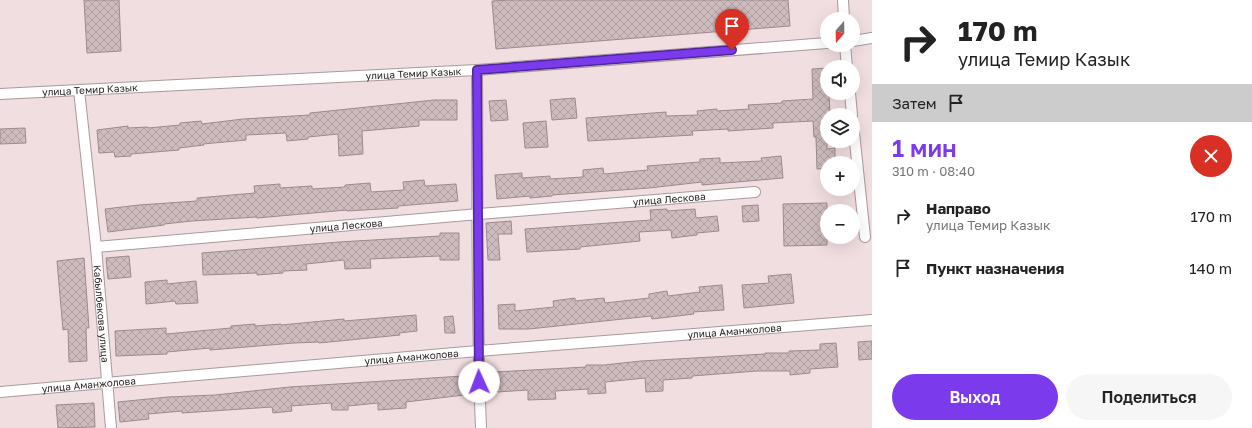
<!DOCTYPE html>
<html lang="ru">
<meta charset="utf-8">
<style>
body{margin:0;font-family:"Golos Text",sans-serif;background:#f6f6f6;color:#222;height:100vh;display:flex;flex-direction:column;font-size:15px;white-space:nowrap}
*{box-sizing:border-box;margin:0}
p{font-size:13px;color:#767676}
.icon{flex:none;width:22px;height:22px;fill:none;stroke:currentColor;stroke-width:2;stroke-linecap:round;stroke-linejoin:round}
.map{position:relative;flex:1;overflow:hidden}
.sheet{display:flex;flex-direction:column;background:#fff;width:380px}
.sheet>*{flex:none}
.top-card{background:#fff;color:#222;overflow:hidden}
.needle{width:26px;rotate:200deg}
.tools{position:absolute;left:820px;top:12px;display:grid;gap:8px}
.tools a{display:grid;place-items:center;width:40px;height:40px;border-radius:50%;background:#fff;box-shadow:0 4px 16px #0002;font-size:20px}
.pin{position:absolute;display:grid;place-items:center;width:34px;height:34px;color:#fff;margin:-41px -17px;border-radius:50% 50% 50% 0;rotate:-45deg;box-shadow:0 0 4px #0007}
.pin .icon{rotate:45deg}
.me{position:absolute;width:44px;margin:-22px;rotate:358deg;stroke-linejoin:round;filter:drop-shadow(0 0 3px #0008)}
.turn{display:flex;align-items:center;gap:14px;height:84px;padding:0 20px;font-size:18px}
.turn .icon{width:52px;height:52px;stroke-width:2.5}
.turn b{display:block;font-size:28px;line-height:34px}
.then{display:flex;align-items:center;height:38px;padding:0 20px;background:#0003;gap:8px;font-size:15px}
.round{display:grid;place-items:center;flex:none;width:42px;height:42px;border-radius:21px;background:#f6f6f6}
.headline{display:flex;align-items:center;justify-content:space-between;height:68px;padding:0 20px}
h1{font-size:24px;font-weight:600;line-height:30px;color:#7c3aed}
.action{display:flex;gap:8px;margin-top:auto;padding:8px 20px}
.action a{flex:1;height:46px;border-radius:24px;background:#7c3aed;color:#fff;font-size:16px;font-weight:600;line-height:46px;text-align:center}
.action a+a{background:#f6f6f6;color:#222}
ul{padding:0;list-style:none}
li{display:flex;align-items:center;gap:12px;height:52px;padding:0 20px}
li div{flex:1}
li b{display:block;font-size:15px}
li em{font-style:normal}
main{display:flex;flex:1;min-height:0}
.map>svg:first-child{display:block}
</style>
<main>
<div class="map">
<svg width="872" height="428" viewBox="0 0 872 428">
<defs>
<pattern id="building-cross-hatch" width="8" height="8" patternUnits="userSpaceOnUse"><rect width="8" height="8" fill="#cdbbbd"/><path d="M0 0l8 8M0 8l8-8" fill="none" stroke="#b0a1a2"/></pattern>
</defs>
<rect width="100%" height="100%" fill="#f1dee1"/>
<path fill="url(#building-cross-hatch)" stroke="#9c8a8c" d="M84 0H119L121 51 87 53Z
M510 0H788L790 26 496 49 492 1Z
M827 68V93H829L830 115H827V149L835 148V163H827V168L817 169 816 137H814L813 121 773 123V128L728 131V129L692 131 693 135 588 141 586 118 666 112V116L698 115 697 111 717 109V111L749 109 748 105 782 103V101L813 99 812 69Z
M575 98 577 118 552 120 550 100Z
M434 100H457V120H419V126L362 131 363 154 339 156 338 134 308 137V139L287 141 286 133 246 135V140L203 144 204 145 179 148V150L131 154V156L115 157 114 152 99 153 97 130 128 126V128L148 127V128L180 125V123L201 121 202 124 243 119 310 115V113Z
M506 100 508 120 491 121 489 101Z
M546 121 548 147 525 148 523 123Z
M25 128 26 143 0 144V129Z
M781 156 783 178 702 185V182L649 188 552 195V196L530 198V196L497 199 495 175 522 173V178L550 176V179L583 177V170L603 168 604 174 648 170 647 166 700 162V159L720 158V163L762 161 761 158Z
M424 180 425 186 456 184 458 201 398 206V208L347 211V210L257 218V217L192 221 164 224V225L108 232 105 209 139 205 197 201V198L255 193 254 186 280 184V188L312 186V189L345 187V185L370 183 371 192 404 190 403 182Z
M827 203V245L784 246 783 204Z
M758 205 759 221 743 222 742 206Z
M667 209V211L695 209 696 218 717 216 719 231 697 233V235L672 238 671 230 639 232 640 241 580 247V249L527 252 525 229 651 220 650 210Z
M511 221 512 234H498L500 260H488L486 223Z
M440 233H459V260H440V256L370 259 371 268 345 269 344 260 306 264 307 270 283 271V273L257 275V273L203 275 202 253 339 242 440 236Z
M129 256 131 277 108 279 106 258Z
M84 258 89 328H86L87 361 69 362 68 329 63 330 57 261Z
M791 274 794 303 744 308 742 285 769 283 768 276Z
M167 280V284L196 281 198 303 176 304 175 301 146 304 145 282Z
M722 285 724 310 693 312 694 314 652 319 651 316 529 329H499L498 305 515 304V311L554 307 553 301 575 298V301L604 298 605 303 649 298V294L667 291 668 296 700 292 699 287Z
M416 315 417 331 399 333 400 335 319 343V342L294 343 210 350V348L167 352V354L116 356 115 331 166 328V334L231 328V326L255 324V326L281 324V325L344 319V321Z
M453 316 455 333H445L444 317Z
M872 341V359L859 360 858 342Z
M836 343 838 367 810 369V373L790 375V371H757L692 376V378L663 380V391L646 392 645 378 605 382 606 393 588 394V389L555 391 556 399 528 400V390L497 392 495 372 550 369 586 367V365H604L641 361 765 354V353H789V351L820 350V344Z
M463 376 464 395 406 402V408L378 410V403L348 406V410H332L331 403 291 406 292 411 273 413 272 407 182 413V411L148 414 149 419 120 422 118 402 168 397 215 395 290 387Z
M94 403 95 427 58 428 56 405Z"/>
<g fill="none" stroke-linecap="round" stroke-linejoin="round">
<defs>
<g id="minor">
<path d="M843 0 844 19"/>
<path d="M853 41 872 38"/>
<path d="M845 45 847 67"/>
<path d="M477 70C478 189 476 309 481 428"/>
<path id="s1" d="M79 90 96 247 479 214 755 192"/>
<path d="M850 93 852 115"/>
<path id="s2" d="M0 94 477 70 827 43"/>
<path d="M853 123 865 237"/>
<path id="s3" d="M96 247 111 428"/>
<path id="s4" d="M0 392 478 351 872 320"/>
</g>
</defs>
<use href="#minor" stroke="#aa999b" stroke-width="12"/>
<use href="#minor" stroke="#fff" stroke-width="10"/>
</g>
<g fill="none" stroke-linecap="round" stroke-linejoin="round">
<defs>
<path id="route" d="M479 382 477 70 732 50"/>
</defs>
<use href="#route" stroke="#51269a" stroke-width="10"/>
<use href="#route" stroke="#7c3aed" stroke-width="7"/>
</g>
<g text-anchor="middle" stroke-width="3.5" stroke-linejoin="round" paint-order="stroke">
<g font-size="10" fill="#2c2526" stroke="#ffecee">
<text dy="4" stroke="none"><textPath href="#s2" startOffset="414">улица Темир Казык</textPath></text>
<text dy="4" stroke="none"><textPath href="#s2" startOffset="90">улица Темир Казык</textPath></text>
<text dy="4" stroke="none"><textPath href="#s1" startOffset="733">улица Лескова</textPath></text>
<text dy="4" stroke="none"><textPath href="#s1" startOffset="409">улица Лескова</textPath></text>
<text dy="4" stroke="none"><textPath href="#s3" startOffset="67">Кабылбекова улица</textPath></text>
<text dy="4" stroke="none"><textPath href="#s4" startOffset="737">улица Аманжолова</textPath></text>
<text dy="4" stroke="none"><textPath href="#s4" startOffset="413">улица Аманжолова</textPath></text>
<text dy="4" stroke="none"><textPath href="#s4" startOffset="89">улица Аманжолова</textPath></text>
</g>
</g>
</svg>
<div class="tools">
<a><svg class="needle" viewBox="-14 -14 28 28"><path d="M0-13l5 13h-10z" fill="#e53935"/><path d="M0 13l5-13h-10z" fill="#767676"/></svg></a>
<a><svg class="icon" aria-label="sound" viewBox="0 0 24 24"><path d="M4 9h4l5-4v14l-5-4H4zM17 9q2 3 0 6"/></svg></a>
<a><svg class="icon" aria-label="layers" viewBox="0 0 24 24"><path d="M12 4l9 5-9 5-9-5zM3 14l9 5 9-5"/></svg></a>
<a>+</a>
<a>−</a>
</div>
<div class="pin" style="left:732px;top:50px;background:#d93025"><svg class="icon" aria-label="arrive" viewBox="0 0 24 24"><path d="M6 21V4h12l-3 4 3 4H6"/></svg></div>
<svg class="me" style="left:479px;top:382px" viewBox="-20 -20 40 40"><circle r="19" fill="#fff"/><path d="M0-13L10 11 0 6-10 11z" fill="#7c3aed"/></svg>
</div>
<section class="sheet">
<div class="top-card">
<div class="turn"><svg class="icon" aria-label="right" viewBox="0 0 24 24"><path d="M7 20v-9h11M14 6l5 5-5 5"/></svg><div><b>170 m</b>улица Темир Казык</div></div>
<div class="then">Затем<svg class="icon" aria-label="arrive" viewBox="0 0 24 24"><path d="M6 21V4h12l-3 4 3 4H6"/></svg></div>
</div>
<div class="headline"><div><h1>1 мин</h1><p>310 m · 08:40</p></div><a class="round" style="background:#d93025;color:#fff"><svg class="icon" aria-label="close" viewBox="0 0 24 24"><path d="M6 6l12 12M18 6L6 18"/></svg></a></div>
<ul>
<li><svg class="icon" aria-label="right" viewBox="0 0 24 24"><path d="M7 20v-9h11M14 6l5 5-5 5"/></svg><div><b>Направо</b><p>улица Темир Казык</p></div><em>170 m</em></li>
<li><svg class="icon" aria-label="arrive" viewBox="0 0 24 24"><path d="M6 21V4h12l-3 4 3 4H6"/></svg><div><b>Пункт назначения</b></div><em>140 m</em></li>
</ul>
<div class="action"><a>Выход</a><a>Поделиться</a></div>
</section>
</main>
